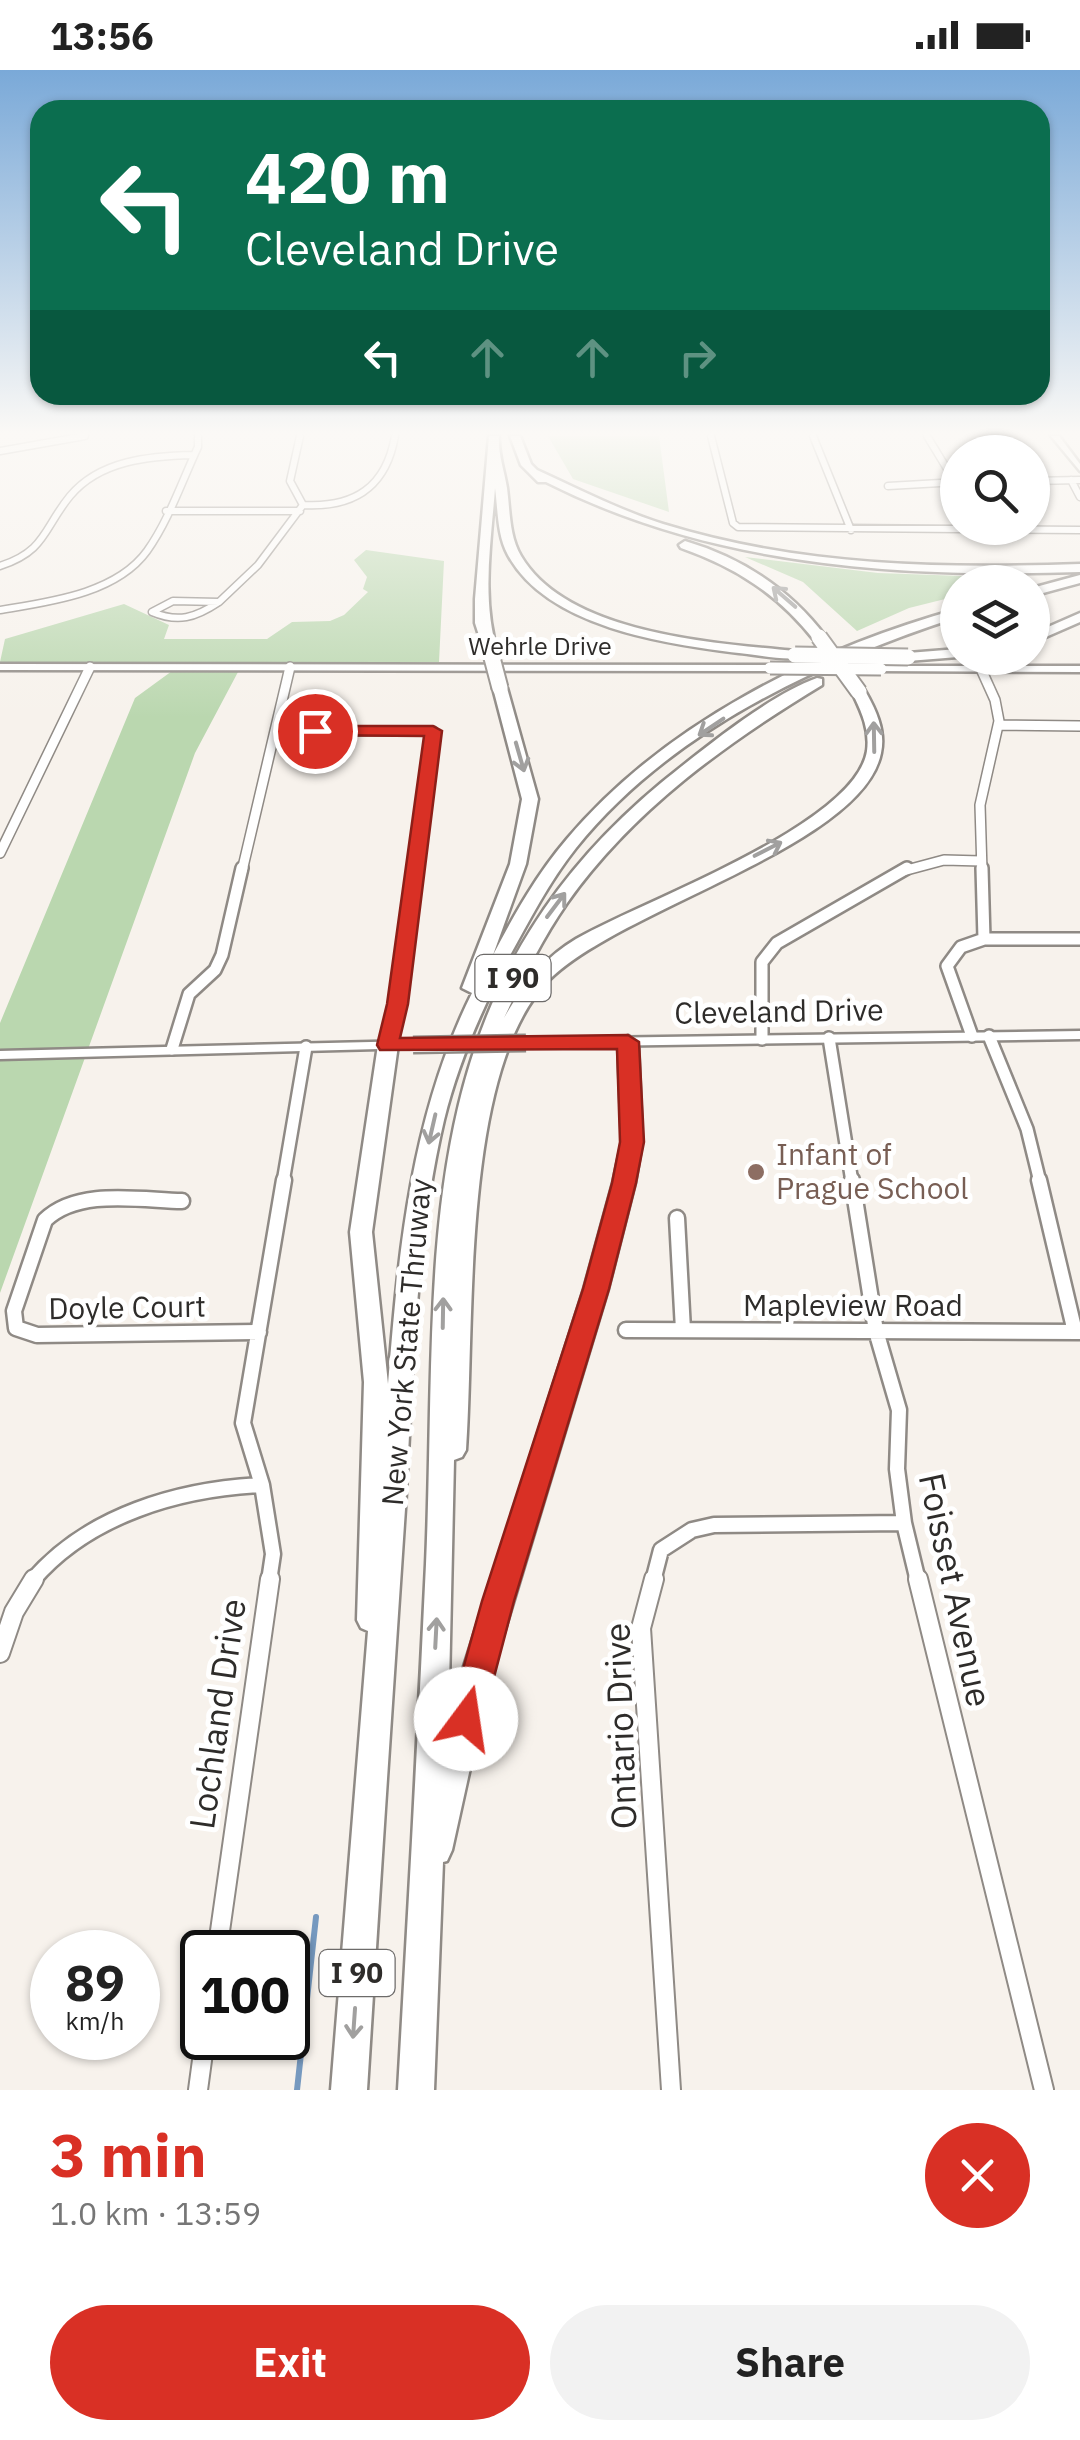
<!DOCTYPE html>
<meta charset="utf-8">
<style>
body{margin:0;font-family:"IBM Plex Sans",sans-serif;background:#f2f2f2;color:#222;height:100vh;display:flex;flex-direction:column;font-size:38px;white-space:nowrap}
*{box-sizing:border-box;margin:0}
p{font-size:32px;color:#767676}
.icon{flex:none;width:55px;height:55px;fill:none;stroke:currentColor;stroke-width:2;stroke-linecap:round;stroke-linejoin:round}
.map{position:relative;height:2020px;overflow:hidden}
.details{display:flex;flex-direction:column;background:#fff;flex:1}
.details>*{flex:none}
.hud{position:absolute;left:30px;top:30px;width:1020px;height:305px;border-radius:30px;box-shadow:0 2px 8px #0004;background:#0b6e4f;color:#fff;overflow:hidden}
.fabs{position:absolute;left:940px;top:365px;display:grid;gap:20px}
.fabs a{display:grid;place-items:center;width:110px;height:110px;border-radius:50%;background:#fff;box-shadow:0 2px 8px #0004;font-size:50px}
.speed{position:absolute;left:30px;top:1860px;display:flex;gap:20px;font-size:50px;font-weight:700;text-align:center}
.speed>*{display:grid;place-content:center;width:130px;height:130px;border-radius:50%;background:#fff;box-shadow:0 2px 8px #0004;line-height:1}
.speed small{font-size:25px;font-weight:400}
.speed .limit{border:5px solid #111;border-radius:15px;background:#fff;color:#111}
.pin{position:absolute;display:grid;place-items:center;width:85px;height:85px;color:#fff;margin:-42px;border:5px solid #fff;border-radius:50%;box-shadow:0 2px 10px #0007}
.me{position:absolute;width:110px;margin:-55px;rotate:14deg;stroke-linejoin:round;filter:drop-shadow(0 0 8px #0008)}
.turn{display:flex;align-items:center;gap:35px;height:210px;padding:0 50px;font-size:45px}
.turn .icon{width:130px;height:130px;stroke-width:2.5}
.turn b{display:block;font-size:70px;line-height:85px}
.lanes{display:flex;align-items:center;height:95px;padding:0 50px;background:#0003;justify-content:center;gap:50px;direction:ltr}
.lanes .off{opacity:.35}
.round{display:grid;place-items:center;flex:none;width:105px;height:105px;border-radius:52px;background:#f2f2f2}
.headline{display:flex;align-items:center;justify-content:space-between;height:170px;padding:0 50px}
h1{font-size:60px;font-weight:700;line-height:75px;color:#d93025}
.action{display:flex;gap:20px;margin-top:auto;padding:20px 50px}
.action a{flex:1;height:115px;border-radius:60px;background:#d93025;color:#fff;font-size:40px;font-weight:700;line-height:115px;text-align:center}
.action a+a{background:#f2f2f2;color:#222}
.status{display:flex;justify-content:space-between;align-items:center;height:70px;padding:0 50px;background:#fff;direction:ltr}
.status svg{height:28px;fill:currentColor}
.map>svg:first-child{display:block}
</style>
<div class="status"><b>13:56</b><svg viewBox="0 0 49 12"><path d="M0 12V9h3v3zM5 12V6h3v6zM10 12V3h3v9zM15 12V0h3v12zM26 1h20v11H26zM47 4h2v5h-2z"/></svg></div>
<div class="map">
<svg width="1080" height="2020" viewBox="0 0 1080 2020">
<rect width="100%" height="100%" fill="#f7f2ec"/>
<path fill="#bad7af" d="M548 366H659L669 442 573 409Z
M366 480 444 491 439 592H0L5 569 124 534 169 555 164 569H267L292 552 330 551 344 545 368 522 363 519 367 507 354 490Z
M745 487 878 503 1019 508 1006 512H958L957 526 909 538 857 561 803 512Z
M172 601 238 602 195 683 0 1223V953L135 628Z"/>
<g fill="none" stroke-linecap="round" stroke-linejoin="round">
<path stroke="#7699bf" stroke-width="6" d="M297 2020 316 1847"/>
<defs>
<path id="street-far4" d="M300 366 290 411 303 435
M711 366 733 453 738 457 1080 460
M813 366 851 460
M927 366 955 412
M0 381 85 366
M1071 410 1080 427
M1032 411 1080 410
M888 416 958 412
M303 435C355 438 386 417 395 366
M166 441H300
M0 496C46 481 43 459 70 426 100 390 150 386 194 385
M173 531 219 532C195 548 178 553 152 542Z
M219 532 258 495 303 435
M0 540C48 532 116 524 147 481 169 450 182 411 198 377V366"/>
<path id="street-far3" d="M981 599 995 630 999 651 980 735 982 801
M998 655 1080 656
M276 661H433L415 801
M0 783 90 597
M242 801 290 597
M903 801 944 790 981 791"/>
<path id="street-far2" d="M984 869H1080
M972 966 947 896 961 877 984 869 982 798
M989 966 1027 1059 1040 1112
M829 968 852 1112
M762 969V892L777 873 907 798
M388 975 398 934 415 798
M172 979 189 924 215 900 222 885 242 798
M283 1112 306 977"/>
<path id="street-far1" d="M852 1110 876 1261 899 1340 897 1399 904 1453 918 1511
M1039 1110 1075 1262
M182 1131C140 1130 78 1118 45 1150L14 1241 16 1258 37 1265 259 1262
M677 1148 683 1260
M626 1260 1080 1262
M262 1415 243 1353 284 1110
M32 1511C88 1445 179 1419 262 1415L273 1484 269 1511
M653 1511 661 1480 692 1460 714 1455 904 1453"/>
<path id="street" d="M654 1509 641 1558 671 2020
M918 1509 1044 2020
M0 1583 14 1542 34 1509
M217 1882 270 1509
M198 2020 205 1968"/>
<path id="secondary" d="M1051 366H1059L1080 394V401Z
M0 594 770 595 775 598 770 601 0 600Z
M881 596H1080V602L877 601V597Z
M1080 961V969L526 977 519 973 526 969Z
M413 971 420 975 418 978 0 989V981Z"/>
<path id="highway" d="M489 366H499C498 385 504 399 507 418 510 440 509 466 521 486 567 564 713 573 795 581L802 585 800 588C780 590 759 585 739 583 665 574 547 557 508 485 497 465 498 439 495 418 491 474 481 529 498 584L486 587 475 553V529Z
M510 366H520L531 394 537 400C579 419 619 440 663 454 798 496 941 499 1080 494V502C897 508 712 496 546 412H538L521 395Z
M685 471C742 488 790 519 826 567L824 570H814C778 524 735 497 681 478L679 475Z
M1080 505V513L1032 526V518Z
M958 539V547C817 593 670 661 576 778 549 812 529 851 508 889 481 941 458 993 444 1050 414 1177 413 1310 405 1439 392 1633 379 1826 367 2020H331L368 1561 361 1558 357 1550 364 1312 350 1162 378 975 388 969 398 975 372 1162 388 1314C399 1179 411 1046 472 923L462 918 510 794 522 729 493 618 500 614 507 618 538 729 526 794 493 885C514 845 537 804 567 769 664 654 814 579 958 539Z
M1080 543V552L1032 573V564Z
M958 579V587L908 591 901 587 908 583Z
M817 608 822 609V615C726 673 633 740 567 833 542 869 523 908 504 948 522 916 544 888 576 869 641 831 855 756 867 681 870 659 861 641 852 622L864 619C875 638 886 660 881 683 863 776 619 839 549 910 460 1000 475 1256 466 1380L462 1387 454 1390 448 1662 459 1612 584 1219 613 1113 622 1072 618 972 628 966 638 972 642 1072 635 1113 608 1219 489 1612 452 1780 447 1791 443 1792 434 2020H398C408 1845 418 1669 426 1494 439 1194 401 929 661 713 702 680 769 625 817 608Z"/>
</defs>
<use href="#street-far4" stroke="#8f8a85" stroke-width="9"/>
<use href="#street-far3" stroke="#8f8a85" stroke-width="12"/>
<use href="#street-far2" stroke="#8f8a85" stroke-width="16"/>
<use href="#street-far1" stroke="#8f8a85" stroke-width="19"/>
<use href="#street" stroke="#8f8a85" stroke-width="22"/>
<use href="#secondary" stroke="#8f8a85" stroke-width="5"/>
<use href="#highway" stroke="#8f8a85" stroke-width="5"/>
<use href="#street-far4" stroke="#fff" stroke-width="6"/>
<use href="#street-far3" stroke="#fff" stroke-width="9"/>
<use href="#street-far2" stroke="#fff" stroke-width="11"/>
<use href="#street-far1" stroke="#fff" stroke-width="14"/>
<use href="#street" stroke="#fff" stroke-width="18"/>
<use href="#secondary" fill="#fff" fill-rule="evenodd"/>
<use href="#highway" fill="#fff" fill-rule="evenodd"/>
<defs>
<path id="secondary-bridge-far1" d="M770 598 881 599"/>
<path id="secondary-bridge" d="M413 975 526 973"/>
<path id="highway-bridge" d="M819 567 859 622
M491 584 500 618
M795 585 908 587"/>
</defs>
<use href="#secondary-bridge-far1" stroke="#8f8a85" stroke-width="15" stroke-linecap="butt"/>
<use href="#secondary-bridge" stroke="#8f8a85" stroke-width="19" stroke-linecap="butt"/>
<use href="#highway-bridge" stroke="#8f8a85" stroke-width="19" stroke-linecap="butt"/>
<use href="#secondary-bridge-far1" stroke="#fff" stroke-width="11"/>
<use href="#secondary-bridge" stroke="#fff" stroke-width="14"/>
<use href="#highway-bridge" stroke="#fff" stroke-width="15"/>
</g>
<defs><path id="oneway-shaft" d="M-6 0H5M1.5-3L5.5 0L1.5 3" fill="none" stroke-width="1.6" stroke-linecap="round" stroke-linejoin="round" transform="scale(2.5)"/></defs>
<g stroke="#a1a09f">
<use href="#oneway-shaft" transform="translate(784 527) rotate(-139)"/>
<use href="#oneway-shaft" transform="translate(711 657) rotate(146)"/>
<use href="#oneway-shaft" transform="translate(874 667) rotate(-91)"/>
<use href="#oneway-shaft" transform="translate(520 687) rotate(74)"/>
<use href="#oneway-shaft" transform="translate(768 779) rotate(-27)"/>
<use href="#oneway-shaft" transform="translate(556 835) rotate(-53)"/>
<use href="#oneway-shaft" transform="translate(432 1059) rotate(103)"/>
<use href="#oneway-shaft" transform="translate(443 1243) rotate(-89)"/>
<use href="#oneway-shaft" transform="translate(436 1563) rotate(-87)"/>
<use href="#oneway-shaft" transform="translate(354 1953) rotate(94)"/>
</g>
<linearGradient id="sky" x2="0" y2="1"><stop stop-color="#7aa9d8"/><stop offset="0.56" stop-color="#fbf9f6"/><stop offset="1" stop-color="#fbf9f6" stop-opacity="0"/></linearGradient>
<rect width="1080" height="648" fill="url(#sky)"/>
<path fill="#d93025" stroke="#8d1f18" stroke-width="2.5" d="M315 656H433L442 661 408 934 400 968 628 965 639 972 644 1072 636 1113 609 1219 514 1531 483 1649 478 1660 466 1664 454 1660 449 1649 482 1531 583 1219 612 1113 620 1072 617 979 380 980 377 975 387 934 424 666 309 665V658Z"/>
<circle fill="#8d6e63" stroke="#fff" stroke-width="4" cx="756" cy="1102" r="10"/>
<g text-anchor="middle" stroke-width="10" stroke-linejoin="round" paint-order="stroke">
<g font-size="25" fill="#2e2c2a" stroke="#fff">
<text x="540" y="585">Wehrle Drive</text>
</g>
<g fill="#fff" stroke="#6d6b6a" stroke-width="2.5">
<rect x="475.5" y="885" width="75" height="46" rx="8"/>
<rect x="319.5" y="1880" width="75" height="46" rx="8"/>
</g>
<g font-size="28" font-weight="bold" fill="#2e2c2a">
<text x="513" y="918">I 90</text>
<text x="357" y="1913">I 90</text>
</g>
<g font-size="30" fill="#2e2c2a" stroke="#fff">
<text transform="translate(779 942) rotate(-1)" y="10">Cleveland Drive</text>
<text x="853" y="1246">Mapleview Road</text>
<text transform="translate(127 1238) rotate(-1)" y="10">Doyle Court</text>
<text transform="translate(407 1272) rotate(-85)" y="10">New York State Thruway</text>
</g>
<g font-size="30" fill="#785e54" stroke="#fff" text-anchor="start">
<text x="776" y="1095">Infant of<tspan x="776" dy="34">Prague School</tspan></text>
</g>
<g font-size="35" fill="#2e2c2a" stroke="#fff">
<text transform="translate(955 1520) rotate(78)" y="12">Foisset Avenue</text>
<text transform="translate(218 1644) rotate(-82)" y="12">Lochland Drive</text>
<text transform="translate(621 1656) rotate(-92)" y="12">Ontario Drive</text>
</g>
</g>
</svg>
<div class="fabs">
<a><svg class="icon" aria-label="search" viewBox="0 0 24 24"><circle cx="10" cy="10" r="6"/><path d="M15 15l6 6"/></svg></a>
<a><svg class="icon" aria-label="layers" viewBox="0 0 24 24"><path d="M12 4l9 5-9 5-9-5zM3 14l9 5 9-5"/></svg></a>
</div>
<div class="speed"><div>89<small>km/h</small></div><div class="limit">100</div></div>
<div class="pin" style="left:315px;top:661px;background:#d93025"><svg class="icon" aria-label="arrive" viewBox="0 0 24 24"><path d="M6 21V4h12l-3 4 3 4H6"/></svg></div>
<svg class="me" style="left:466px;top:1649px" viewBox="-20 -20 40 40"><circle r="19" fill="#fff"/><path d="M0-13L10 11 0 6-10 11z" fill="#d93025"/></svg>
<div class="hud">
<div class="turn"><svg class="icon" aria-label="left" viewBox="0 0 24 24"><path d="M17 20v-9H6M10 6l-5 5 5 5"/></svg><div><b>420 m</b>Cleveland Drive</div></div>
<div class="lanes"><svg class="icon" aria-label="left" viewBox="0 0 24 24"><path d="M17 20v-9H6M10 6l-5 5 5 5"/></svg><svg class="icon off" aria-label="ahead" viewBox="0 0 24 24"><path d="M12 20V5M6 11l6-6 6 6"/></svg><svg class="icon off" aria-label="ahead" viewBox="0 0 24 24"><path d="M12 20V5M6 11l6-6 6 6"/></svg><svg class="icon off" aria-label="right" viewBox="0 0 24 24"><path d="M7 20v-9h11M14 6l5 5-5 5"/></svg></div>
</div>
</div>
<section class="details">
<div class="headline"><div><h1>3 min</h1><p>1.0 km · 13:59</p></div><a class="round" style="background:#d93025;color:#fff"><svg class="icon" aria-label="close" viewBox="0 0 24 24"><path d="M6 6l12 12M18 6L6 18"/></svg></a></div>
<div class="action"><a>Exit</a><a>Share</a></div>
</section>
